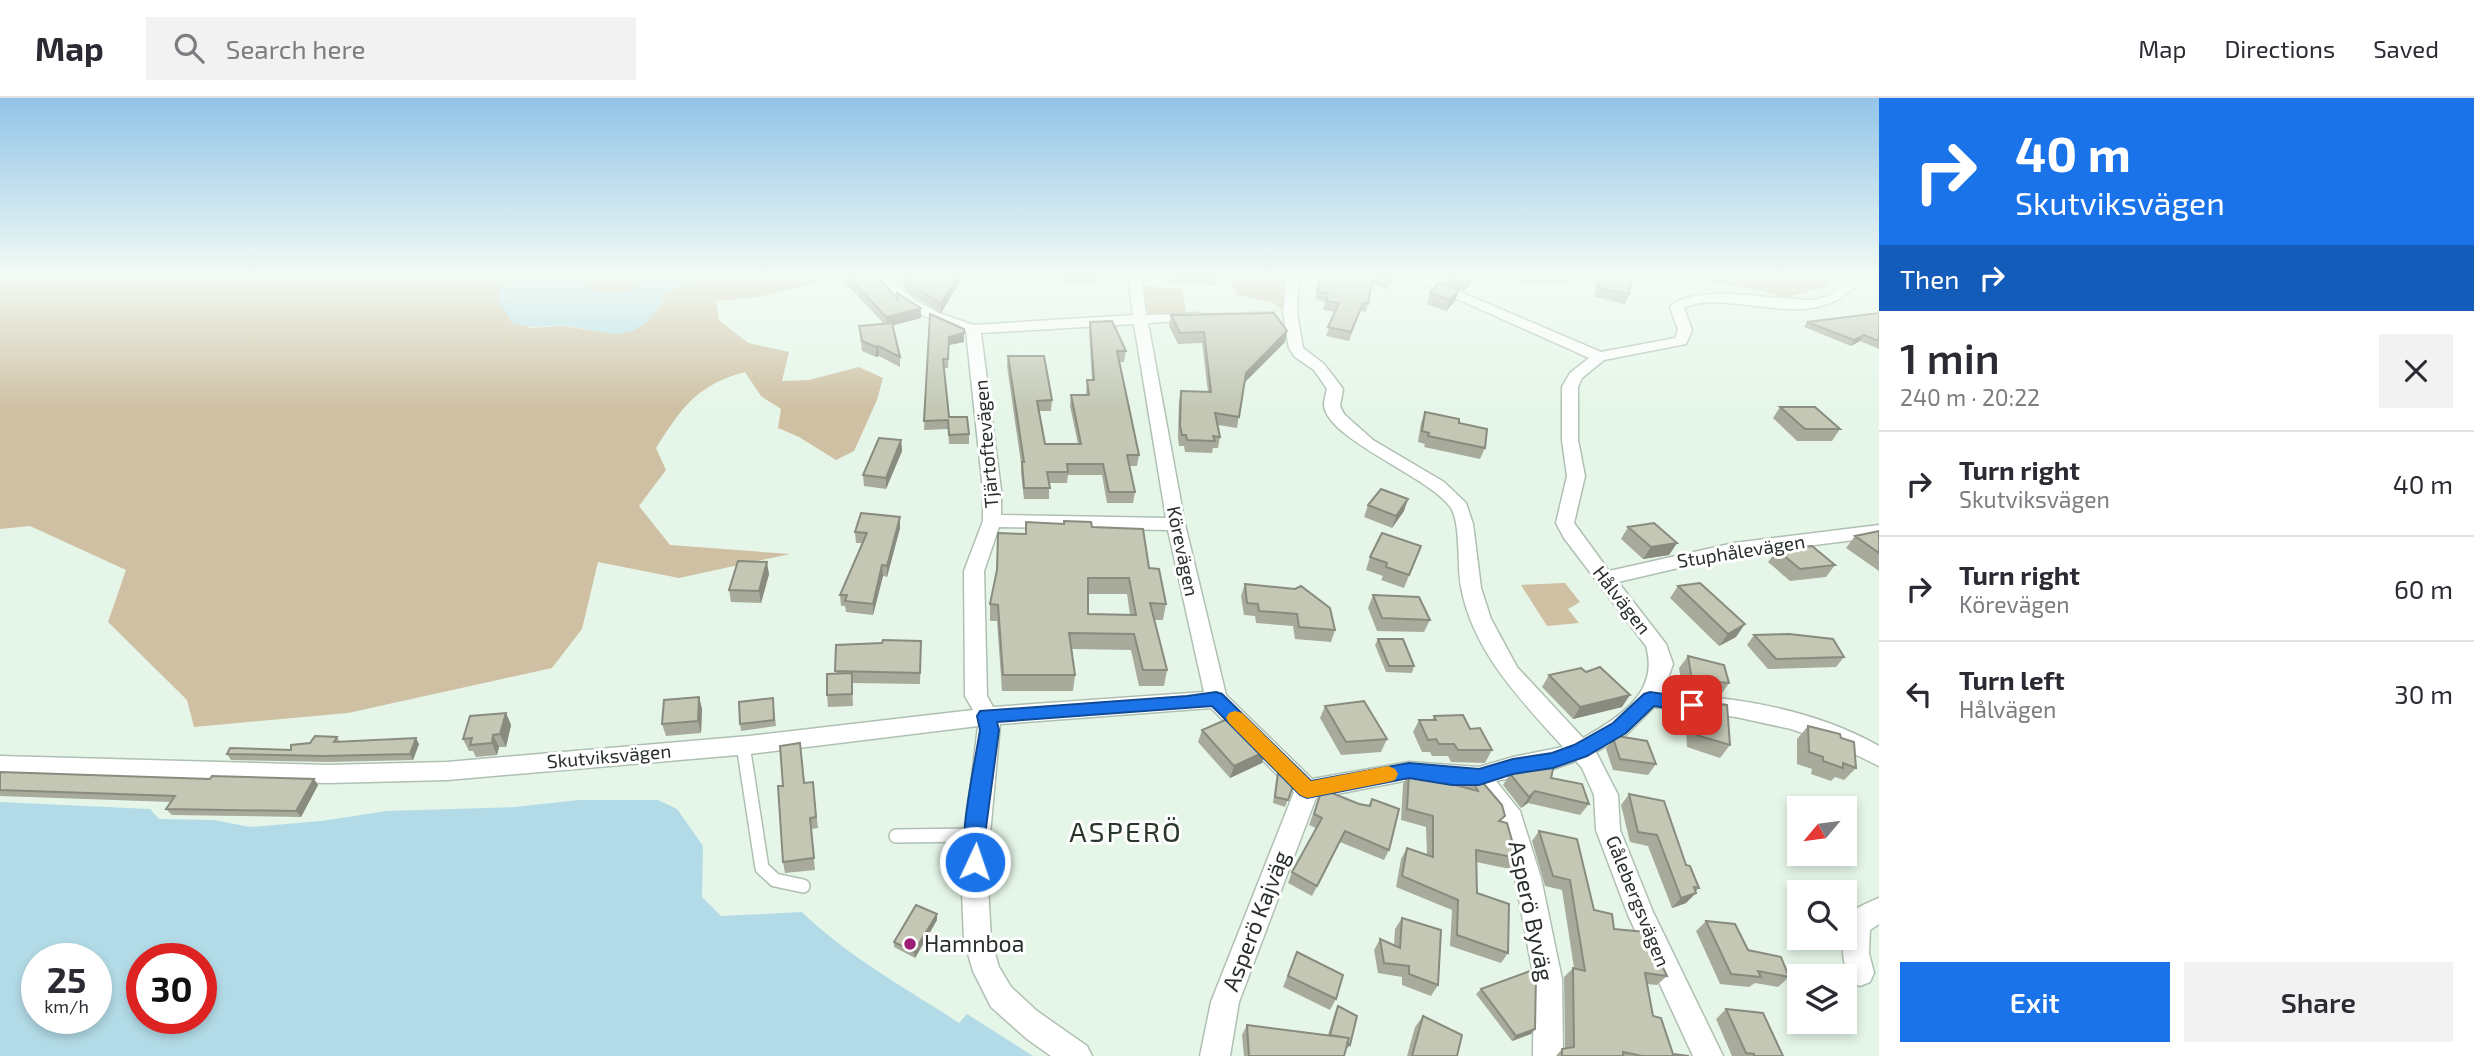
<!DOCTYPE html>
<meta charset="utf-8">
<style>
body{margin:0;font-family:"Exo 2",sans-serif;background:#f2f2f3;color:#2b2b33;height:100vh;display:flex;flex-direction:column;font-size:26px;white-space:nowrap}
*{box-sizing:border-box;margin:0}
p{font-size:23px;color:#7c7c81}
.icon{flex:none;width:38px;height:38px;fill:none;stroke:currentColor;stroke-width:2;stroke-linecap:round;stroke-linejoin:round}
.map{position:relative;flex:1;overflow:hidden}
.sheet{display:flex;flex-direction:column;background:#fff;width:595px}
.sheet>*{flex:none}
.top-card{background:#1a73e8;color:#fff;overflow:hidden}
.needle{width:46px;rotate:241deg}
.buttons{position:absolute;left:1787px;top:698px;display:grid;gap:14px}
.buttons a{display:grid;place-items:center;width:70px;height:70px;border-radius:0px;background:#fff;box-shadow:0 4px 10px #0003;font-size:35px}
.speed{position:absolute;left:21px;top:845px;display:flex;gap:14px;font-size:35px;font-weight:700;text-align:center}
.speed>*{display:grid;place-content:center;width:91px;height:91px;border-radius:50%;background:#fff;box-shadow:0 4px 10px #0003;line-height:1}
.speed small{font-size:18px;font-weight:400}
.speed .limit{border:10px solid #d22;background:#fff;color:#111}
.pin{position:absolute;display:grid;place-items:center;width:60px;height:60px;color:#fff;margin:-30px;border-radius:14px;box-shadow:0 4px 10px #0006}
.me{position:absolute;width:77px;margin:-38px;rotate:3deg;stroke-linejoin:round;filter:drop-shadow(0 0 5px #0008)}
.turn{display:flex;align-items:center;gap:24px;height:147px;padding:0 21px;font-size:32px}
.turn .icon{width:91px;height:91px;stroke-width:2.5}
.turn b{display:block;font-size:49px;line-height:60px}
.then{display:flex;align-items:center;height:66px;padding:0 21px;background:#0003;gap:14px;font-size:26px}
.round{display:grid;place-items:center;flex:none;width:74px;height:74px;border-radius:0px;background:#f2f2f3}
.head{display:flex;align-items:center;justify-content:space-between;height:119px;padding:0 21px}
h1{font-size:42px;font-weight:600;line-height:52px}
.button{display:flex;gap:14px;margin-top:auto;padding:14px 21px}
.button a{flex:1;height:80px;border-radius:0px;background:#1a73e8;color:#fff;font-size:28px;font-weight:600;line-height:80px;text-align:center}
.button a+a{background:#f2f2f3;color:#2b2b33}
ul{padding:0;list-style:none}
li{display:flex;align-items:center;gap:21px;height:105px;padding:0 21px;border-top:2px solid #e1e1e2}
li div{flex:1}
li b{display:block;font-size:26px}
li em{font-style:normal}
header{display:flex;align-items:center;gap:42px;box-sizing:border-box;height:98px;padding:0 35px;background:#fff;border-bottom:2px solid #e1e1e2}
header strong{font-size:33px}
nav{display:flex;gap:38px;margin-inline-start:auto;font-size:24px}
.search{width:490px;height:63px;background:#f2f2f3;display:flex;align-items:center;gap:18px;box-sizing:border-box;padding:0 24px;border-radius:0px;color:#7c7c81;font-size:26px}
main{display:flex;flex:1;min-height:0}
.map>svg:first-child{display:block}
</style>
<header>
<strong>Map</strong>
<div class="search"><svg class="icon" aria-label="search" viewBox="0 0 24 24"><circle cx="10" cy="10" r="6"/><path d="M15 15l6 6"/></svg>Search here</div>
<nav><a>Map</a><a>Directions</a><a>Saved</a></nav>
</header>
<main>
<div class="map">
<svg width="1879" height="958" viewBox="0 0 1879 958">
<rect width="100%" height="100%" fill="#e5f6e8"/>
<path fill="#cfc0a3" d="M0 178H522L508 184 528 230 563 228 617 236 662 206 665 193 694 186 710 178H819L821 184 759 199 716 203 719 222 748 245 789 254 782 283 809 282 859 269 883 280 877 302 854 353 836 362 799 339 778 330 781 311 761 298 745 274C697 287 682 309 656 350L666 372 639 408 670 447 790 456 679 480 598 464 582 531 552 570 348 615 194 629 187 602 108 524 126 472 30 428 0 431Z
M585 178H625L638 185 636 190C619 197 598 196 581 186Z
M1289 178 1285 210 1274 214 1201 215 1272 213 1281 211 1272 204 1237 197 1232 186 1243 185 1230 184 1229 179Z
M1501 178H1572L1564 186C1542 188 1521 188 1501 178Z
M1669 178H1816L1829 188 1785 200 1755 191Z
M1139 188 1182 191 1186 216 1144 217Z
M1565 485 1580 504 1568 511 1579 525 1547 528 1521 487Z"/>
<path fill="#b2dbe7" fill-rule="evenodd" d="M522 178H585L581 185C597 196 619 197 636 190L638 185 625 178H710L694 186 665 193C660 215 640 236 616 236 598 235 580 228 561 228 544 228 530 230 513 226L498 202V191L508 184Z
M579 702H658L677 711 703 748 702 799 721 818 802 814C848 859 906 890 959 925L967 916 1033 958H0V704L150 711 159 721 214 722 250 729 321 723 387 713 515 709ZM37 861H96V920H37ZM142 861H201V920H142Z"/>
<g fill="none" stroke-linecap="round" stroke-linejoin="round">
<defs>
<path id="service" d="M743 647 762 770 775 782 803 788
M896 738 975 737"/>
<path id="minor" d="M880 178H893L897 187 918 204 939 215 974 227 1133 217 1128 178H1141L1146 217 1200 215 1202 218 1195 222 1148 225 1185 426 1226 597 1312 681 1409 664 1479 669 1513 659 1563 649C1521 602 1473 554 1461 489 1457 469 1461 426 1451 410 1431 379 1327 342 1324 307 1324 302 1326 296 1327 291L1314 272 1295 259 1289 250 1283 215 1287 178H1299L1297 215 1303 250 1324 266 1343 291 1340 308 1344 316 1373 342 1444 384 1466 405 1473 426 1481 490 1491 521 1517 569 1583 640C1618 620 1660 595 1646 548L1564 440 1556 425 1567 378 1562 342V289L1570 275 1589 260 1406 178H1423L1601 254 1675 240 1678 232 1670 209C1695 184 1778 203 1813 202L1829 198 1851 178H1865C1826 226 1782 209 1727 205 1713 204 1697 203 1684 210L1692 232 1686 246 1604 262 1582 280 1578 289V342L1585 378 1574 425 1609 473 1734 445 1879 427V439L1734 457 1618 484 1666 546 1673 566 1663 594C1686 598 1710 599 1734 602 1783 609 1835 623 1879 648V668L1838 648 1791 631 1736 619 1654 609 1627 636 1596 654 1618 697 1620 732 1653 814 1723 958H1693L1628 817 1596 732 1594 697 1582 670 1576 663 1553 671 1496 683 1520 713 1541 780 1562 881 1563 958H1533L1534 881 1515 780 1497 717 1473 688 1409 682 1316 700 1239 904 1230 958H1200L1211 904 1294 694 1211 610 1000 626 987 770 991 842 999 869 1011 889 1037 913 1087 948 1092 958H1051L1027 941 991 909 973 873 964 842 961 770 978 628 749 656 447 682 328 685 0 676V658L328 667 447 664 749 638 973 612 965 598 964 473 983 423V392L966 233C932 222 897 212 880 178ZM1134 226 1166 420 1001 417V392L981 235ZM999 429 1168 432 1204 594 993 609 987 598 984 473Z
M1879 800V826L1870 832 1869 855 1874 875 1870 884 1860 888 1850 884C1843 868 1837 828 1849 816 1857 809 1869 804 1879 800Z"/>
</defs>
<use href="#service" stroke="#afc0b2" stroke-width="16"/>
<use href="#minor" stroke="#afc0b2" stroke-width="3"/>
<use href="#service" stroke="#fff" stroke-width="13"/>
<use href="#minor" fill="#fff" fill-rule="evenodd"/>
</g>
<path fill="#a8ab9b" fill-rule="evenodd" d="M839 178H876L898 201 897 195 921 210V220L892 227 900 259V269L879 258 876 259 862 253 859 228 884 226Z
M897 178H963L941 215 910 196Z
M1063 178H1102V180H1096V185H1065Z
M1168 178H1218L1216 187 1169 185Z
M1317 178H1398L1387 191 1372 186 1366 214 1360 213 1349 243 1326 238 1335 214 1323 212 1325 204 1316 202Z
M1449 178H1476L1464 193 1446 185Z
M1595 178H1632L1629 196 1625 206 1595 199Z
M1430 195 1455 203 1446 213 1427 206Z
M1879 215V251L1860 243 1851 248 1804 229 1807 224Z
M930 216 964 244 949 247 948 270H944L949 319 969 336V346H949L948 331 924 332Z
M1171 217 1287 233 1285 244 1244 285 1237 330 1218 327 1220 339 1218 350H1213L1212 355 1185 354 1184 348H1179L1178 339 1179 304 1181 293 1208 294 1202 245 1178 246 1169 228Z
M1090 224 1126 253 1124 264H1119L1139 357 1137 368H1129L1135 394 1133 405H1107L1102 377H1068L1067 385H1049V401H1024L1021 375V365L1007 268 1008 258 1052 302 1051 313H1039L1045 346H1078L1070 308 1071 297H1086L1087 282H1092L1089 234Z
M1780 309 1840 331 1832 343H1797L1773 320Z
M1425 314 1459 325 1485 350 1480 361 1424 349 1425 346 1418 344 1421 325Z
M901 342 902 353 886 391 864 388 863 377Z
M1368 407 1404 413 1392 430 1364 419Z
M900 419V430L887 479 883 478 873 517 846 514 845 508H841L840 497 862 445H856L855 434Z
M1026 424 1092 429 1149 470 1166 506 1163 522H1154L1167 572 1164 588H1139L1131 552 1072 551 1075 577 1073 593H1002L997 523H990V506L1025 436ZM1088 496H1127L1130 517 1088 516Z
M1628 429 1677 445 1669 457 1643 461 1621 441Z
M1879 433V473L1846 450 1855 438Z
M1421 448 1404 490 1381 482 1383 478 1366 472 1370 459Z
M1777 452 1835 467 1826 479 1790 483 1768 464Z
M769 476 761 505 731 504 729 492Z
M1245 486 1335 532 1331 544 1295 541 1293 528 1256 525 1255 518 1244 517 1241 498Z
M1678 488 1736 539 1719 548 1670 500Z
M1373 497 1430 522 1424 534 1377 533 1368 510Z
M1754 537 1844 559 1836 569 1768 571 1747 547Z
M1378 541 1414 568 1412 575 1386 574 1375 547Z
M836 547 921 555 920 586 852 585 853 608 828 609 827 597 836 576Z
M1688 558 1729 585 1720 598 1683 594 1679 570Z
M1549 577 1622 609 1573 621 1542 589Z
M699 599 702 611 701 635 666 638 662 626Z
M773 600 776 628 741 633 740 626Z
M1694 603 1730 647 1720 660 1687 649 1685 615Z
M1325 608 1387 641 1381 654 1341 657 1320 620Z
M506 615 511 627 506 649H499L497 657 476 659 473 653H469L463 641Z
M1434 618 1470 631 1492 652 1485 665 1451 664 1448 658H1432L1430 654H1422L1413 634 1419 622H1432Z
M1808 628 1841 640 1856 670 1844 682 1835 679 1831 683 1811 676 1812 671 1797 666V641Z
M1202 632 1266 653 1262 665 1230 680 1198 644Z
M337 639 340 644 419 646 413 662 328 664 231 662 227 656 291 652Z
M1613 640 1656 666 1648 677 1613 672 1606 651Z
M800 645 805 685 813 684 818 730 811 731 815 772 785 775 783 764V688Z
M0 674 210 681H314L318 687 301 719 172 717 166 711 171 704 0 698Z
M1278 675 1293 688 1285 709 1273 705 1276 682Z
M1409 675 1464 689 1470 679 1501 724 1517 760 1510 771 1476 764 1477 795 1508 855 1501 865 1450 848 1452 812 1396 789 1401 761 1407 750 1427 757 1426 729 1401 722 1403 686Z
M1510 676 1551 680 1589 706 1580 717 1528 705 1521 710 1503 687Z
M1322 691 1359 706 1368 708 1372 701 1389 752 1384 762 1340 744 1312 798 1288 785 1292 774 1316 730 1309 727Z
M1629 696 1686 767 1699 790 1686 805 1672 810 1648 748 1630 744 1621 707Z
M1539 733 1594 812 1667 878 1657 887 1647 886 1653 918 1673 956 1689 958H1556L1562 951H1565L1564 879 1573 870H1574L1562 792 1545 788 1532 743Z
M937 816V822L915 860 894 849V844Z
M1402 820 1438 887 1431 898 1402 887V879L1378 875 1374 852 1380 841 1394 847 1395 831Z
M1706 823 1748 852 1789 879 1778 889 1755 885 1749 889 1720 886 1696 833Z
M1297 854 1336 901 1330 912 1283 889Z
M1481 891 1531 936 1512 943 1476 896Z
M1338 908 1350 947 1346 952H1345L1344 958H1244L1242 937 1247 927 1328 937 1335 914Z
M1726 911 1783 958H1732L1716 921Z
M1423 918 1457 958H1407L1415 929Z"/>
<path fill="#888b7e" d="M958 178H963L941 215V205Z
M1394 178H1398L1387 191 1390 183Z
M1474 178H1476L1464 193 1466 187Z
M1459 192 1455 203 1446 213 1450 202Z
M921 210V220L887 229 886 219Z
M1287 233 1285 244 1243 286 1246 275Z
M964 235V244L949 247 948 270 949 239Z
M1864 237 1860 243 1851 248 1854 242Z
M878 248 879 258 876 259V249Z
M901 342 902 353 886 391V380Z
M1408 401 1404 413 1392 430 1396 418Z
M900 419V430L887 479V468Z
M1677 445 1669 457 1643 461 1651 449Z
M767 464 769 476 761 505 759 493Z
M882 467 883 478 873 517V506Z
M1745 526 1736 539 1719 548 1728 536Z
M1630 597 1622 609 1573 621 1580 609Z
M699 599 702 611 701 635 698 623Z
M506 615 511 627 506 649 500 636Z
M493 637 499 649 497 657 492 645Z
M416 640 419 646 413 662 410 656Z
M1266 653 1262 665 1230 680 1234 668Z
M314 681 318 687 301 719 296 713Z
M1535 693 1528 705 1521 710 1529 699Z
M1696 795 1686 805 1672 810 1681 800Z
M937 816V822L915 860 914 854Z
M1535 931 1531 936 1512 943 1516 938Z"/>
<path fill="#c3c7b4" stroke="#888b7e" stroke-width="2" fill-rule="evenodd" d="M848 178H876L898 201 897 195 921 210 886 219Z
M904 178H958L941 205 910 186Z
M1319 178H1373L1368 206 1363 205 1351 234 1328 229 1339 205 1326 203 1328 195 1318 194Z
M1377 178H1394L1390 183Z
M1449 178H1474L1466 187 1447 180Z
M1599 178H1632L1629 196 1599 190Z
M1440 184 1459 192 1450 202 1430 195Z
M1274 215 1287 233 1246 275 1239 319 1215 315 1220 339 1213 338 1215 343 1187 342 1186 337H1182L1180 328 1181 293 1211 294 1204 234 1180 235 1171 217Z
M1879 215V243L1864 237 1854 242 1807 224Z
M930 216 964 231V235L949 239 948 261H943L949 319H967L969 336 949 337 948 322 924 323Z
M1112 223 1126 253H1117L1139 357H1127L1135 394H1109L1103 366H1067L1068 374H1047L1050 390H1024L1022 364H1024L1008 258H1044L1052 302 1037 303 1045 346H1081L1071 297H1089L1087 282H1094L1090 224Z
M892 225 900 259 878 248 876 249 862 243 859 228Z
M1780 309H1815L1840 331H1805Z
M1425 314 1459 321V325L1487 331 1485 350 1428 338 1429 335 1422 333Z
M879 340 901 342 886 380 863 377Z
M1381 391 1408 401 1396 418 1368 407Z
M861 415 900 419 887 468 882 467 873 506 845 503 847 497H840L867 435 855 434Z
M1064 423 1091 424 1092 429 1143 431 1149 470 1159 471 1166 506 1150 505 1167 572H1143L1134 536 1069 535 1075 577H1003L998 507 990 506 997 472 998 435 1026 436V424L1064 426ZM1088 480H1129L1136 517 1088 516Z
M1654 425 1677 445 1651 449 1628 429Z
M1879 433V455L1855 438Z
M1382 435 1421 448 1409 477 1386 469 1387 465 1370 459Z
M1812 448 1835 467 1800 471 1777 452Z
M738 463 767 464 759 493 729 492Z
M1700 485 1745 526 1728 536 1678 488Z
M1245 486 1295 491 1301 488 1330 510 1335 532 1299 529 1297 516 1259 513 1258 506 1247 505Z
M1373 497 1419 499 1430 522 1382 520Z
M1789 536 1833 541 1844 559 1776 561 1754 537Z
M1378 541H1403L1414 568H1389Z
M883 542 921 543 920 575 835 573 836 547 882 545Z
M1688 558 1724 567 1729 585 1692 582Z
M1600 569 1630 597 1580 609 1549 577 1581 570 1586 574Z
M852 575V596L827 597V576Z
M699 599 698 623 662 626 664 602Z
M773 600 774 622 740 626 739 604Z
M1364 603 1387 641 1346 644 1325 608Z
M1694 603 1727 607 1730 647 1696 637Z
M506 615 500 636 493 637 492 645 470 647 472 640 463 641 470 618Z
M1463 617 1470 631 1480 630 1492 652H1458L1454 646H1439L1436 641 1428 642 1419 622H1436L1434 618Z
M1232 619 1266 653 1234 668 1202 632Z
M1808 628 1840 636 1841 640 1854 644 1856 670 1843 665V670L1823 663V659L1809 654Z
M315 638 337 639 334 644 416 640 410 656 324 658 227 656 230 650 291 652V647L310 645Z
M1617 638 1647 643 1656 666 1620 661 1613 640Z
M800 645 804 685 813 684 816 719 810 720 814 760 783 764 778 688H783L780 648Z
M1543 666 1554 667 1551 680 1582 686 1589 706 1535 693 1529 699 1510 676 1516 671Z
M0 674 210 681 212 678 314 681 296 713 166 711 175 698 0 692Z
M1278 675 1293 688 1288 702 1275 699Z
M1409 675 1478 693 1470 679H1478L1502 707 1505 718 1499 723 1507 725 1517 760 1476 752 1477 795 1509 806 1508 855 1457 837 1458 802 1402 778 1407 750 1433 759V718L1407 711Z
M1322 691 1359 706 1370 708 1372 701 1399 711 1389 752 1345 733 1317 788 1292 774 1322 720 1314 716Z
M1629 696 1664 703 1686 767 1690 768 1699 790 1694 789 1696 795 1681 800 1657 737 1638 734Z
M1539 733 1577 741 1594 812 1612 816 1614 831 1646 834 1667 878 1645 875 1653 918 1661 920 1673 956 1689 958H1642L1623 954V958H1562V951L1574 949 1573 870 1585 873 1570 782 1553 778Z
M916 807 937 816 914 854 894 844Z
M1402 820 1441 832 1438 887 1409 876V868L1384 865 1380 841 1400 850Z
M1706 823 1735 826 1748 852 1781 859 1789 879 1758 873 1761 879 1731 876Z
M1297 854 1343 877 1336 901 1288 878Z
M1533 872 1536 876 1535 931 1516 938 1481 891Z
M1338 908 1357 918 1350 947 1347 945 1349 940 1330 937Z
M1726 911 1763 915 1783 958H1754V956L1746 955Z
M1423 918 1462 937 1457 958H1412Z
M1247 927 1349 940 1344 958H1249Z"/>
<linearGradient id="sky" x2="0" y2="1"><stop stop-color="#92c4e8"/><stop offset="0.57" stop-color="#f3fbf5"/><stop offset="1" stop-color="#f3fbf5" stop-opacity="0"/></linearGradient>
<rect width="1879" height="312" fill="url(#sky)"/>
<path fill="#1a73e8" stroke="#114b97" stroke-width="2" d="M1216 594 1222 596 1311 683 1409 665 1479 671 1513 661 1552 655 1574 647 1613 625 1644 596 1650 594 1692 600 1698 602 1701 607 1698 612 1692 614 1654 608 1626 635 1587 658 1553 670 1513 676 1479 687H1452L1409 680 1307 700 1300 697 1212 608 997 624 999 632 985 737V764L982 770 975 773 967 770C956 748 976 660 980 632L977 618 980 613 1187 598Z"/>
<path fill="#f59e0b" d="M1235 613 1242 615 1311 683 1388 668 1395 671 1398 676 1395 682 1388 684 1307 700 1300 697 1229 625 1226 620 1229 615Z"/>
<circle fill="#9c1e74" stroke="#fefefe" stroke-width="2.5" cx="910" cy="846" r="7"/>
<g text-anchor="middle" stroke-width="6" stroke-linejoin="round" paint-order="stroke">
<g font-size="19" fill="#292f2a" stroke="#fefefe">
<text transform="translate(986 346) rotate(-95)" y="7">Tjärtoftevägen</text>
<text transform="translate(1183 453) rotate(78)" y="7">Körevägen</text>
<text transform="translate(1741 453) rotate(-9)" y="7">Stuphålevägen</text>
<text transform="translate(1622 502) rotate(52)" y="7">Hålvägen</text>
<text transform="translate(609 658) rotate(-5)" y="7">Skutviksvägen</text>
<text transform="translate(1638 803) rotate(68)" y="7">Gålebergsvägen</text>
</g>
<g font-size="23" fill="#292f2a" stroke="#fefefe">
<text transform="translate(1531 813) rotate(78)" y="8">Asperö Byväg</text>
<text transform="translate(1256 823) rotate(-69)" y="8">Asperö Kajväg</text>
</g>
<g font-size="23" fill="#292f2a" stroke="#fefefe" text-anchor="start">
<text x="924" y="854">Hamnboa</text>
</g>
<g font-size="28" letter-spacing="2" fill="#2a372c" stroke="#fefefe">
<text x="1126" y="744">ASPERÖ</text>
</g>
</g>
</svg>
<div class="buttons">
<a><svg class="needle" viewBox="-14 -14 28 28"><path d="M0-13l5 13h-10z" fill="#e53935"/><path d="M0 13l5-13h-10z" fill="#7c7c81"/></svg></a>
<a><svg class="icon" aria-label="search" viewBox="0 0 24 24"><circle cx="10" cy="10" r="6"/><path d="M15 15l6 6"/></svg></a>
<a><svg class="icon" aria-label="layers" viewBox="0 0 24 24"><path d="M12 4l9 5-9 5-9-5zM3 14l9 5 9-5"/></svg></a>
</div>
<div class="speed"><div>25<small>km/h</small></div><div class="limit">30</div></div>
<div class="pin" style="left:1692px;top:607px;background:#d93025"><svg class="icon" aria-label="arrive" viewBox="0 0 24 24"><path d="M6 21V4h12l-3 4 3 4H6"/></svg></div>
<svg class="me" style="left:975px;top:764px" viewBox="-20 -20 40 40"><circle r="17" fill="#1a73e8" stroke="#fff" stroke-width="3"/><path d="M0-11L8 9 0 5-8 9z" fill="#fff"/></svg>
</div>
<section class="sheet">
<div class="top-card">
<div class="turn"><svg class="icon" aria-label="right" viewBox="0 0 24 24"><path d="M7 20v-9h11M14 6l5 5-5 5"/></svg><div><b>40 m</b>Skutviksvägen</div></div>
<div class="then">Then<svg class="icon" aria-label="right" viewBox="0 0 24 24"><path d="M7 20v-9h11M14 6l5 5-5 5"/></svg></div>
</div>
<div class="head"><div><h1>1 min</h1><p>240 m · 20:22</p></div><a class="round"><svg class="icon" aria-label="close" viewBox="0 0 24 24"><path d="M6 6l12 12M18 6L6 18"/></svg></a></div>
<ul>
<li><svg class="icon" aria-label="right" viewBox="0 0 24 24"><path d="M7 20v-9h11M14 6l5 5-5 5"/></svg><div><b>Turn right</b><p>Skutviksvägen</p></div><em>40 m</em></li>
<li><svg class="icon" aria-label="right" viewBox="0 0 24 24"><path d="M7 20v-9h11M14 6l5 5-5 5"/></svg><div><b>Turn right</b><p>Körevägen</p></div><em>60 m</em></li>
<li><svg class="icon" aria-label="left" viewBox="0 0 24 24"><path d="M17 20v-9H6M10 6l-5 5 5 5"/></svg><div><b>Turn left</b><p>Hålvägen</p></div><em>30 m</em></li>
</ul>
<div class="button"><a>Exit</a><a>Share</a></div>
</section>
</main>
